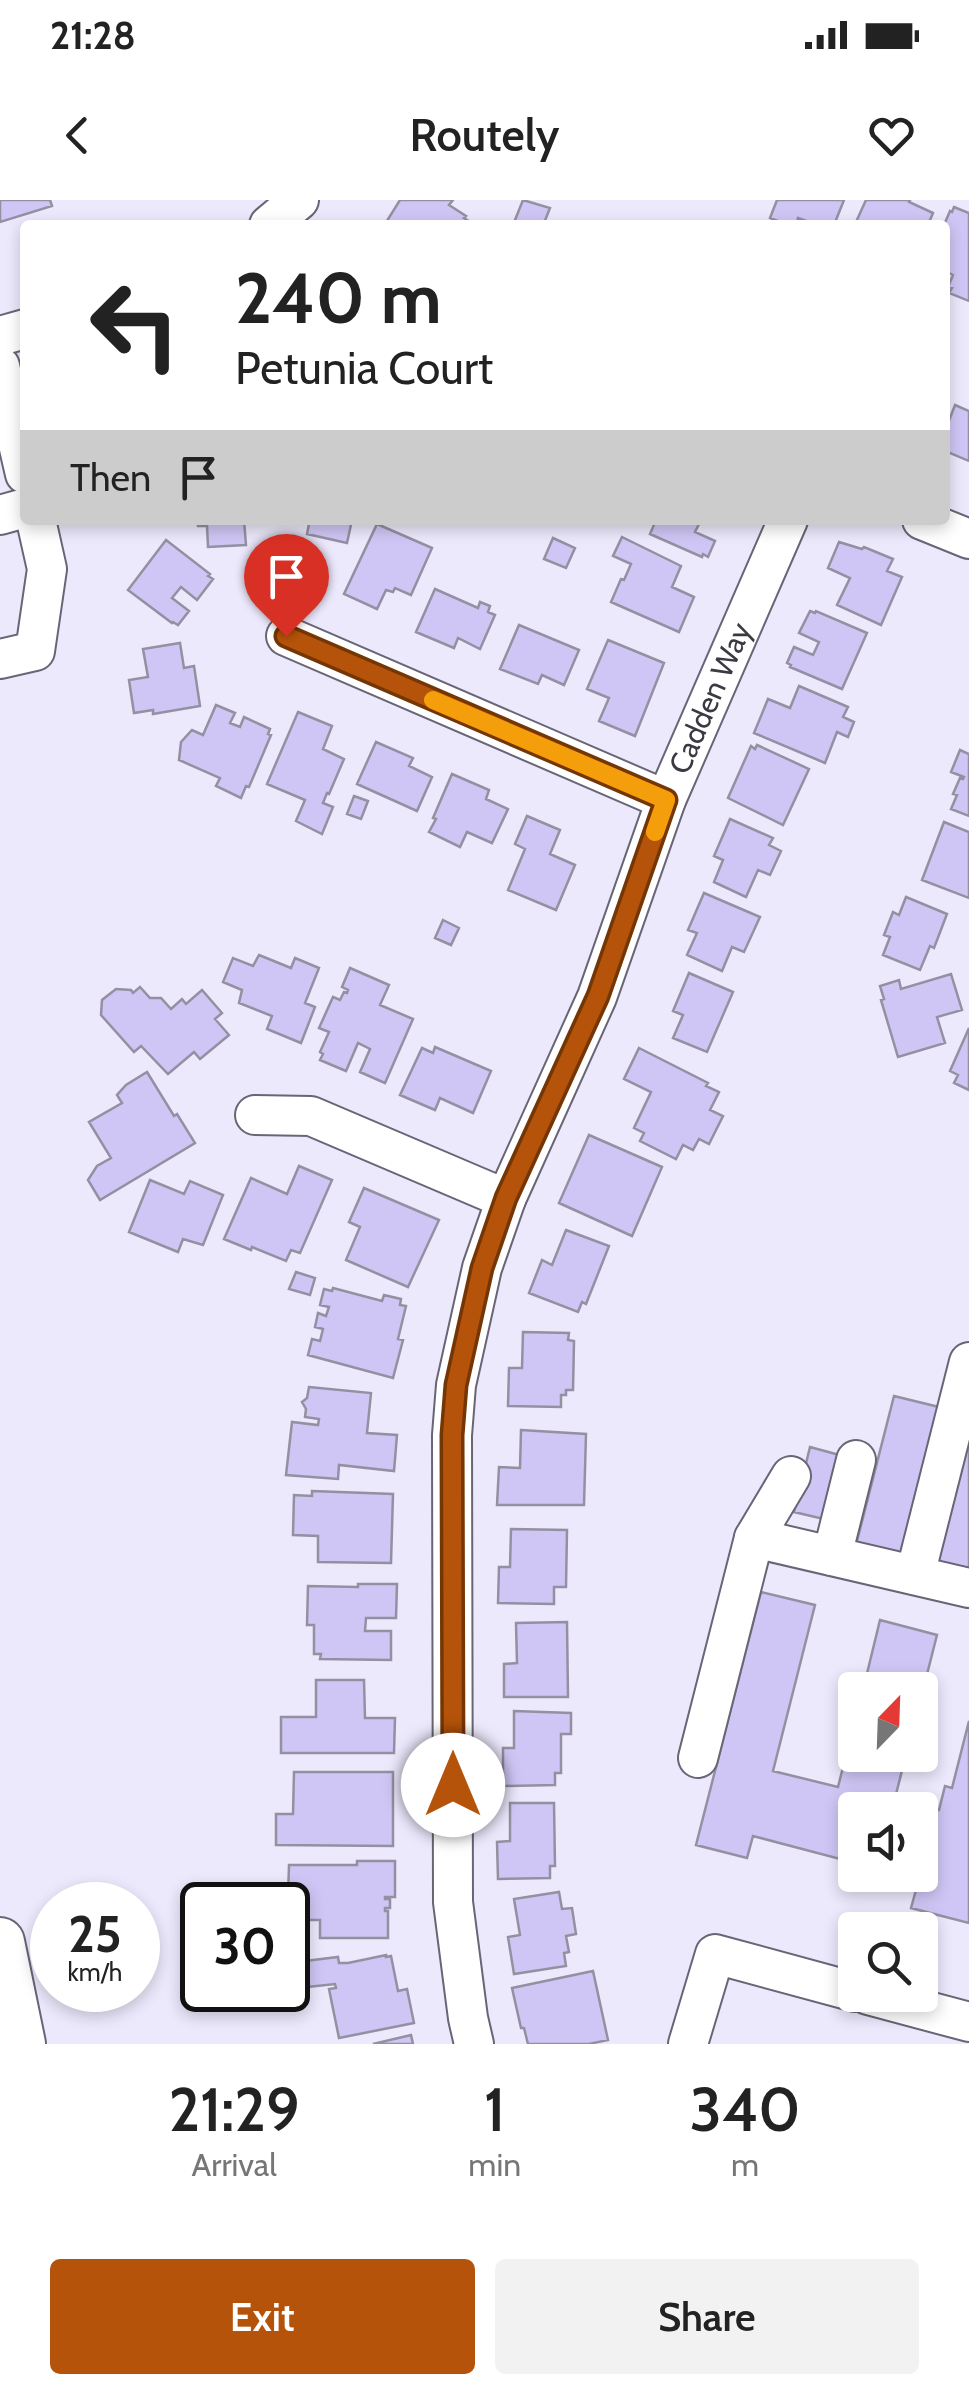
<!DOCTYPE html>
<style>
body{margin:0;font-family:Cabin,sans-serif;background:#f2f2f2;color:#222;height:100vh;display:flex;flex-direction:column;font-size:38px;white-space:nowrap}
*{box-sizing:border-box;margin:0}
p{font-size:32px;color:#767676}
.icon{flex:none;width:55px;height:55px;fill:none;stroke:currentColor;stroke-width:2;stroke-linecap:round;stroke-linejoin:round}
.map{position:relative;height:1844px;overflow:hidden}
.panel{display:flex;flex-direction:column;background:#fff;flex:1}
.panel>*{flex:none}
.top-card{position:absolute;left:20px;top:20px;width:930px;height:305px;border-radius:10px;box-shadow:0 5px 15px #0003;background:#fff;color:#222;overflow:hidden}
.needle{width:65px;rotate:23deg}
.controls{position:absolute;left:838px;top:1472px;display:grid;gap:20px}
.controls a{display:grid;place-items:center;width:100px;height:100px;border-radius:10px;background:#fff;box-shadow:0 5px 15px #0003;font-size:50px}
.speed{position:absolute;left:30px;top:1682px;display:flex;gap:20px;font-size:50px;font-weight:700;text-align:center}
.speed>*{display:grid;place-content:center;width:130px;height:130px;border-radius:50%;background:#fff;box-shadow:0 5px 15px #0003;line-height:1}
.speed small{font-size:25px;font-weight:400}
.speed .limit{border:5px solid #111;border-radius:15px;background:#fff;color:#111}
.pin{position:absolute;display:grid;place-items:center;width:85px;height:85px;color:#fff;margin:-102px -42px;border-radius:50% 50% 50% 0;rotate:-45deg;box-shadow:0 0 10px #0007}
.pin .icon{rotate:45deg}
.me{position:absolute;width:110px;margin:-55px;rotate:0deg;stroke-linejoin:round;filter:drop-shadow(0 0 8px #0008)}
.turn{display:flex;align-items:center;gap:35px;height:210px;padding:0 50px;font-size:45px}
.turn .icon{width:130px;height:130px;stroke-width:2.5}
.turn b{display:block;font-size:70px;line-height:85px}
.then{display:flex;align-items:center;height:95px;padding:0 50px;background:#0003;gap:20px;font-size:38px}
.eta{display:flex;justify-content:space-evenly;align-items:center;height:170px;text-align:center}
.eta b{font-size:60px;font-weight:600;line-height:70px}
.button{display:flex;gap:20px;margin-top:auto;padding:20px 50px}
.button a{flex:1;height:115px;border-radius:10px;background:#b45309;color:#fff;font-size:40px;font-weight:600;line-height:115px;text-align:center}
.button a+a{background:#f2f2f2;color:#222}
.status{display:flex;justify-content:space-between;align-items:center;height:70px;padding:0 50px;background:#fff;direction:ltr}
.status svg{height:28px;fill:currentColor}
header{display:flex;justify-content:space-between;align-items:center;height:130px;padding:0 50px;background:#fff;font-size:45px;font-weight:600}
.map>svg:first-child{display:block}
</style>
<div class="status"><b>21:28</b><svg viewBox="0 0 49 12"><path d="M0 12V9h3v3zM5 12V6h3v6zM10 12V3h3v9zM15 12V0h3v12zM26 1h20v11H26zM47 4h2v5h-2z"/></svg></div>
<header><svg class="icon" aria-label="back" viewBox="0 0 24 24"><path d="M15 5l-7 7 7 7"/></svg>Routely<svg class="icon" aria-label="heart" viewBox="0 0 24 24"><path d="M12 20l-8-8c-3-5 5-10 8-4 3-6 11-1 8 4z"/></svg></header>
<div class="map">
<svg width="969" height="1844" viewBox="0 0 969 1844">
<rect width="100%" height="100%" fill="#ede9fd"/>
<path fill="#d0c6f5" stroke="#9490a2" stroke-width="2.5" d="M0 0H50L52 6 0 22Z
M400 0H453L449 5 466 16 464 18 475 25H387L385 24Z
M523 0 550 8 544 23 550 25H513Z
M777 0H844L834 25H817L798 18 796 25H788L770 18Z
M866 0H910L909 2 933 13 928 25H861L856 22Z
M954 7 969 13V101L949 93 952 88 948 87 953 75 945 71 944 25 950 11 952 12Z
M955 205 969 211V261L945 251V231Z
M197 320H244L246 345 208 347 207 326H198Z
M295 320H352L347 343 307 334 309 324Z
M656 320H701L695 332 715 341 708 357 703 354 702 357 650 334Z
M377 324 432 348 411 395 395 388 393 392 386 390 377 409 344 394Z
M622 337 681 366 672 387 694 397 679 432 611 402 621 379 624 380 631 364 613 356Z
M553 338 575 348 566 368 544 359Z
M166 340 210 374 208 376 213 379 197 400 181 387 172 398 189 411 178 425 173 422 172 423 128 390Z
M839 342 862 349 864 347 893 359 887 371 902 377 881 425 837 405 850 378 828 368Z
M435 389 478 408 480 402 490 406 488 412 495 415 480 449 458 438 454 448 416 432Z
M810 411 815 413 816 411 867 433 842 489 790 467 791 465 787 463 794 447 813 455 819 442 799 433Z
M519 425 579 450 564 485 542 475 538 484 500 469Z
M608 440 664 463 635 536 599 521 609 498 587 489Z
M180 443 184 468 194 466 200 506 153 514V510L134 513 129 480 148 477 143 449Z
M799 486 848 507 843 517 854 522 848 537 837 532 825 563 754 533 768 499 790 508Z
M216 505 235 513 230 523 240 527 244 517 270 529 268 534 271 535 249 587 246 586 241 598 216 586 220 578 179 560 181 542 192 530 203 535Z
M298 512 332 526 323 549 344 559 329 594 327 593 323 603 333 607 322 634 296 621 305 600 267 584Z
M376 542 413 558 409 566 432 577 417 611 357 584Z
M757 545 809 569 783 625 728 598 751 546 755 549Z
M960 550 969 554V616L951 609 957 595 953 594 960 578 963 579 964 577 951 572Z
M452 574 489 590 486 599 508 609 492 643 467 632 460 647 429 632 436 619 433 618Z
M354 596 368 601 361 619 347 614Z
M527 616 560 630 550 654 575 665 556 710 508 690 525 649 515 644Z
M730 619 773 638 769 645 781 651 770 675 758 670 746 697 714 682 723 660 714 656Z
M944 622 969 632V698L922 680Z
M704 693 760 717 744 752 732 747 722 771 687 755 697 733 688 730Z
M906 697 947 714 934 748 930 746 920 770 883 755 890 737 884 735 893 712 899 715Z
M443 720 459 728 451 745 435 738Z
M259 755 291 768 295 758 319 768 305 803 315 807 301 843 267 829 272 816 239 803 242 790 223 782 233 758 253 766Z
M350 768 389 785 380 805 413 819 385 883 360 872 370 849 358 843 346 871 320 860 323 854 320 852 329 832 319 828 333 797 340 800 344 792 347 793 348 790 342 787Z
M689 773 733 792 707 852 673 838 683 815 673 811Z
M951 774 962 810 937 817 945 843 898 857 881 800 884 799 880 786 899 780 901 789Z
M140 787 150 798H161L171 809 182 799 186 804 202 790 222 813 215 819 229 835 200 859 194 852 168 874 141 846 134 852 101 815 102 800 116 789 131 790 133 793Z
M969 828V890L954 883 958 875 950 871Z
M435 847 491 871 473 913 440 898 435 910 400 895 422 848 433 853Z
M639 848 708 883 706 886 719 892 710 910 723 916 709 944 699 939 693 950 683 945 676 959 640 941 644 933 634 928 651 892 624 879Z
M147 872 174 916 177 914 195 943 100 1000 88 980 97 966 111 958 89 922 122 903 117 895 126 885Z
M589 935 662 967 632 1036 559 1003Z
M299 966 332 980 300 1053 291 1050 286 1061 252 1047 251 1050 224 1039 251 978 287 994Z
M150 980 184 994 190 981 223 995 203 1045 183 1039 178 1052 129 1032Z
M364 988 439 1020 408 1087 346 1060 360 1027 349 1022Z
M566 1030 609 1046 586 1104 582 1102 578 1112 529 1093 542 1060 552 1065Z
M296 1072 315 1078 310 1095 289 1089Z
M333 1088 382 1101 384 1095 401 1099 400 1105 406 1106 398 1139 403 1140 393 1178 308 1155 312 1139 320 1141 323 1129 315 1127 318 1113 326 1116 329 1107 320 1105 324 1089 332 1091Z
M523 1132 569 1133 568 1140 574 1141 573 1190H566V1195H561V1207L508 1206 509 1168H522Z
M309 1187 371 1193 367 1233 397 1235 394 1271 339 1265 338 1279 286 1275 292 1222 318 1225 319 1219 305 1217 306 1209 302 1202 307 1198Z
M894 1196 943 1208 905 1357 856 1345Z
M969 1218V1371L933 1362Z
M521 1230 586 1234 584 1305H497L499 1267 520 1268Z
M810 1247 843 1256 828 1320 794 1312Z
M312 1291 393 1294 391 1363 318 1362V1336L293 1335 294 1295 312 1296Z
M511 1329 567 1330 566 1387H554V1404L498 1403 499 1367H510Z
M358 1384H397L396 1418H366L365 1431H391V1460L320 1459 321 1454H314V1425H307L308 1386 358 1387Z
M761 1392 815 1405 773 1571 838 1587 855 1520V1555H906L895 1598 939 1610 945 1586 952 1588 969 1521V1723L911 1708 919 1679 903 1675H920V1610H855V1663L753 1636 747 1658 696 1645Z
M880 1420 937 1435 920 1502V1490H863Z
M567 1422 568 1497H504V1464L517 1463 516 1423Z
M316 1480H364L365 1518H395L394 1553H281V1517H316Z
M514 1511 571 1513V1534H561V1573H555V1585L503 1586V1548H514Z
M294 1572H393V1646L276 1645V1614H293Z
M510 1603H554L555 1666H550V1678L498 1679 497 1642 510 1641Z
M357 1661H395V1697H385V1699H390V1708H385V1711H388V1738H320V1720H296L297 1697H288L289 1665H357Z
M559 1692 562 1709 572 1708 576 1734 566 1736 569 1752 564 1753 566 1766 514 1774 508 1737 520 1735 514 1699Z
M386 1755V1757L391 1756 398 1791 407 1789 414 1823 339 1838 329 1789 336 1788 335 1784 288 1789V1763L338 1757 339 1763H348Z
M593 1771 608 1840 589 1844H528L524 1828H521L512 1788Z
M411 1835 413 1844H373Z"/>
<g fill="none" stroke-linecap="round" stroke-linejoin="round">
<defs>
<g id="minor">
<path d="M269 25 299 0"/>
<path d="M0 136 25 129"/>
<path d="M0 166 25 274"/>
<path d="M0 315 25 308"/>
<path d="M922 320 969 339"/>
<path d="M286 436 666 600"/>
<path d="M0 459 35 451 47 369 36 320"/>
<path d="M255 915 311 916 506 999"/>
<path d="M754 1338 791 1276"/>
<path d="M832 1356 856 1260"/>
<path d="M915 1375 969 1162"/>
<path d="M698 1558 754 1338 969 1388"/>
<path d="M868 1795 969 1822"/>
<path id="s1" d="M474 1844 468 1818 453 1702 452 1235 456 1185 482 1068 506 999 597 797 666 600 788 320"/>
<path d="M688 1844 715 1754 855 1792"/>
</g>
<path id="major" d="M0 1742 21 1844"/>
</defs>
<use href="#minor" stroke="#686576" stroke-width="42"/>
<use href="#major" stroke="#686576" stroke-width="52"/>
<use href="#minor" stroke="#fff" stroke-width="38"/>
<use href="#major" stroke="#fff" stroke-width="48"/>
</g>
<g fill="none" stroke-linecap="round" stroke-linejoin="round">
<defs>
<path id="route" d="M286 436 666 600 598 796 506 998 482 1068 456 1185 452 1235 453 1585"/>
</defs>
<use href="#route" stroke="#753606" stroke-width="25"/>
<use href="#route" stroke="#b45309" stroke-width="18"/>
<path stroke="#f59e0b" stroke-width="18" d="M433 500 666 600 655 632"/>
</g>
<g text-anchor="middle" stroke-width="8" stroke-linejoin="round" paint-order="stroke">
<g font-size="30" fill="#3b3a42" stroke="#faf9fd">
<text dy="10" stroke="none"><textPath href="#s1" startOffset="1395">Cadden Way</textPath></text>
</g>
</g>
</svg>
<div class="controls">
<a><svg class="needle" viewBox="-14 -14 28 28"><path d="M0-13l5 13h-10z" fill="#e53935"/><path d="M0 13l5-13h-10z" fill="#767676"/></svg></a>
<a><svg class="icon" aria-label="sound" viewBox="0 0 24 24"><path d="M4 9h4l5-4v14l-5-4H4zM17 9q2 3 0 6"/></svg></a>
<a><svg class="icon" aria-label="search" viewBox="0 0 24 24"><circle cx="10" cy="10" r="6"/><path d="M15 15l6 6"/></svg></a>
</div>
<div class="speed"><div>25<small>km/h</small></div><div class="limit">30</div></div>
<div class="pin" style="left:286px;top:436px;background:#d93025"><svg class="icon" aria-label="arrive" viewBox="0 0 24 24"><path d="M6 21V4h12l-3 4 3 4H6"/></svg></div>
<svg class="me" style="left:453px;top:1585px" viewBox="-20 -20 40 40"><circle r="19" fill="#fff"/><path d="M0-13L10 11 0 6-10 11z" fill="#b45309"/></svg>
<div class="top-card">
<div class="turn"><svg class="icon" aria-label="left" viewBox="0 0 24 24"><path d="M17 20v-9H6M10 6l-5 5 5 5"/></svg><div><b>240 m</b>Petunia Court</div></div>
<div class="then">Then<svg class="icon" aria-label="arrive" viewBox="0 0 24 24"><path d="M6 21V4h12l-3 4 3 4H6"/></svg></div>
</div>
</div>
<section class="panel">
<div class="eta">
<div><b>21:29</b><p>Arrival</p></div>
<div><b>1</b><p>min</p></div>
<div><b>340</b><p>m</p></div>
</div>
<div class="button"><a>Exit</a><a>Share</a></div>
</section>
